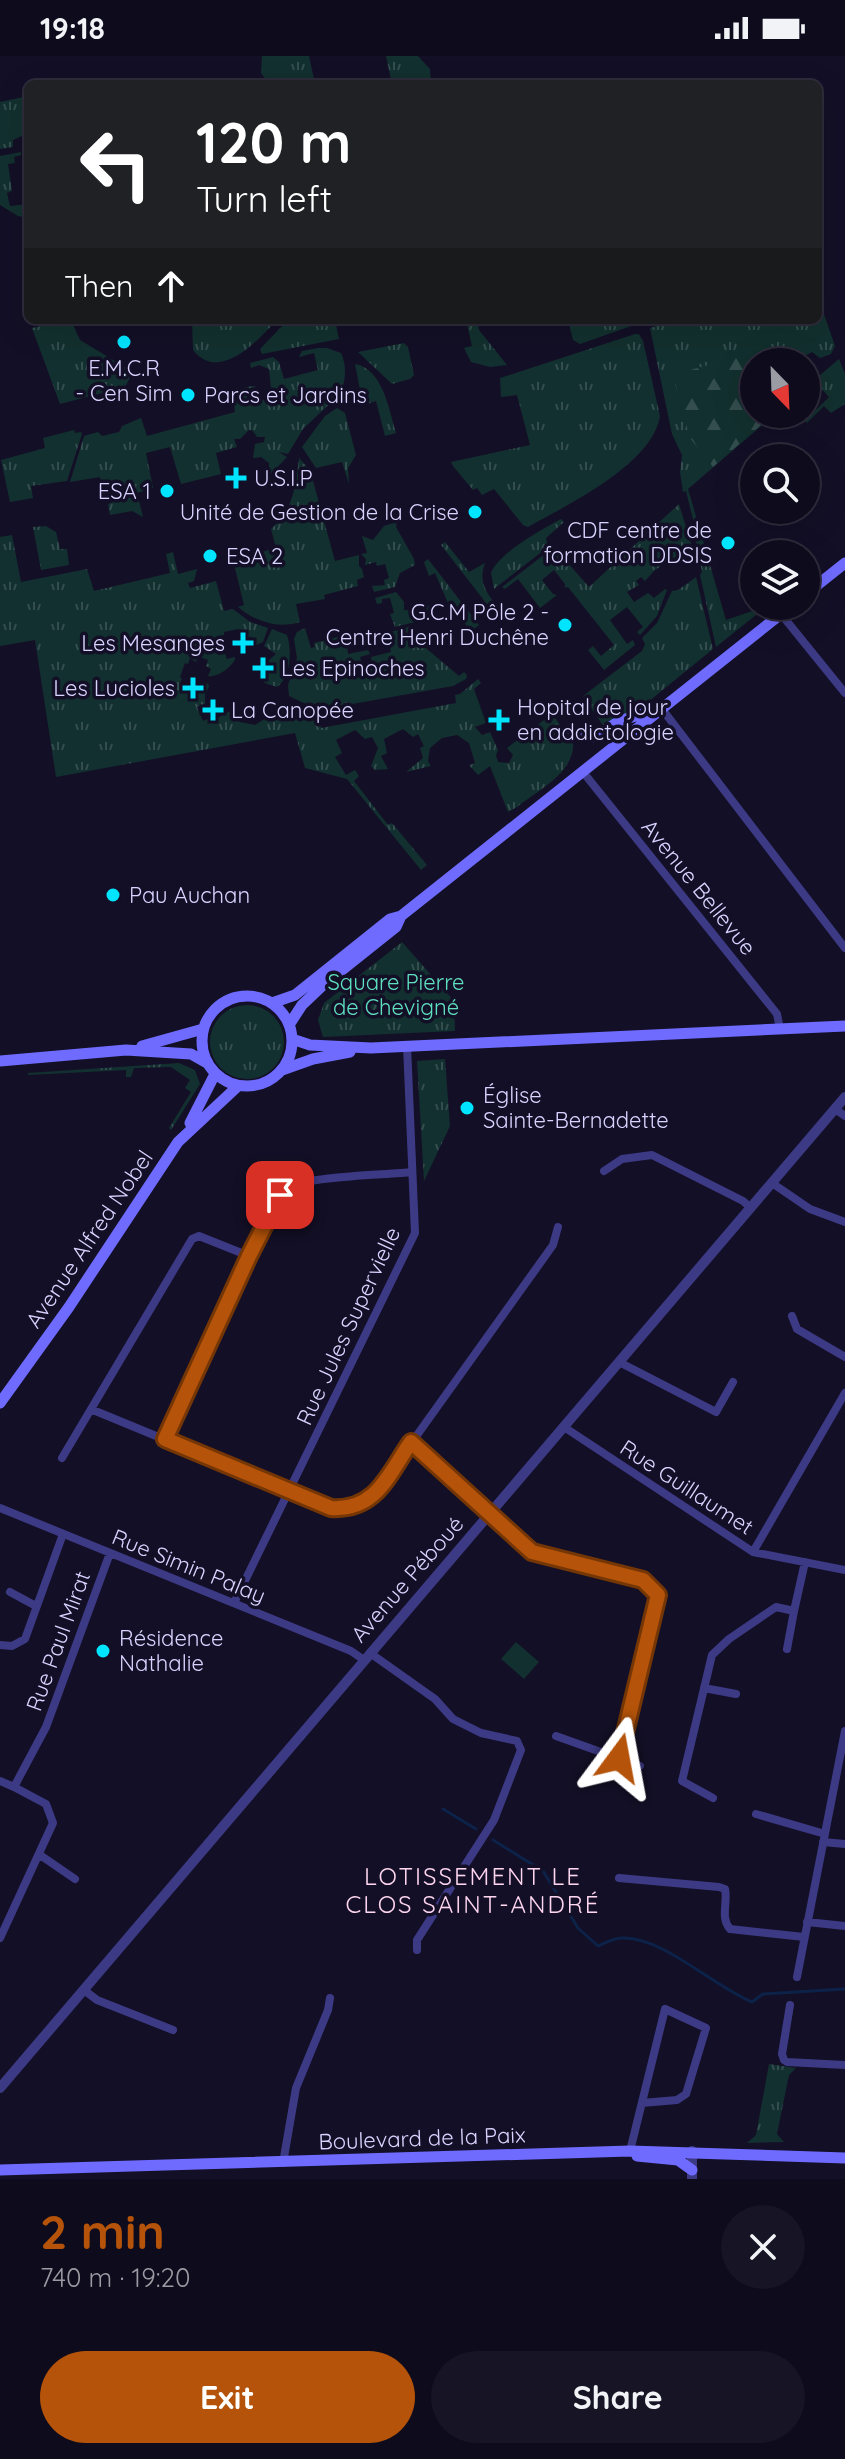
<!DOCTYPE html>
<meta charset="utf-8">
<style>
body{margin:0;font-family:Quicksand,sans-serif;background:#171425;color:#f1f3f6;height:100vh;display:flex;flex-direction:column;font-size:30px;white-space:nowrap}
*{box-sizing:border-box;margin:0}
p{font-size:26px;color:#9b9ba3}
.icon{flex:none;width:44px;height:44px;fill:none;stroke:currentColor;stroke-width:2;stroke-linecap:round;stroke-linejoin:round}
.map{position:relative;height:2123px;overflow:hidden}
.sheet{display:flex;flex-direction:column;background:#0e0b1c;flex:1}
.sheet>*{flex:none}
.top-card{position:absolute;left:24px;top:24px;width:798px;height:244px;border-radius:12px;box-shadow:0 8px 32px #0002,0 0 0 2px #2e2b3b;background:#202124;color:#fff;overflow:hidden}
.needle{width:52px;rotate:157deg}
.controls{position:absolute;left:740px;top:292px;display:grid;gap:16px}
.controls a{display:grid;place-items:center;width:80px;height:80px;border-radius:50%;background:#0e0b1c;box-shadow:0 8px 32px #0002,0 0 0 2px #2e2b3b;font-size:40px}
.pin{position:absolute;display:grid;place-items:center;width:68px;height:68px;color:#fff;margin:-34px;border-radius:16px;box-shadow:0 4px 12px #0006}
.me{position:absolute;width:88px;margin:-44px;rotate:13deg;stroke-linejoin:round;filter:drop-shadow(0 0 6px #0008)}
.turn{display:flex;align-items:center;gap:28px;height:168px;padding:0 40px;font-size:36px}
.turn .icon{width:104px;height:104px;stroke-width:2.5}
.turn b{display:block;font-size:56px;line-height:68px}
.then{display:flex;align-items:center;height:76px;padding:0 40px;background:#0003;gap:16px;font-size:30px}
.round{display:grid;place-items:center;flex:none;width:84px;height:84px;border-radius:42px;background:#171425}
.headline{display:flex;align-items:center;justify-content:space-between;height:136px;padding:0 40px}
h1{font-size:48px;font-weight:800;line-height:60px;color:#b45309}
.action{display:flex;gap:16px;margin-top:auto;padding:16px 40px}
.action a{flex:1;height:92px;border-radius:48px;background:#b45309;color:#fff;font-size:32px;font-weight:800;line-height:92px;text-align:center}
.action a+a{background:#171425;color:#f1f3f6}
.status{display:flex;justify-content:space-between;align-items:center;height:56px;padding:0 40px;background:#0e0b1c;direction:ltr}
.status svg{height:22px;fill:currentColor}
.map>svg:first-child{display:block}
</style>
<div class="status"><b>19:18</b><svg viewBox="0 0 49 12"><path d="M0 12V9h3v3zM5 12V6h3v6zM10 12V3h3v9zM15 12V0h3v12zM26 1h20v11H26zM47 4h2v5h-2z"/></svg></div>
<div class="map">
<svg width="845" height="2123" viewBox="0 0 845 2123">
<defs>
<pattern id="grass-tufts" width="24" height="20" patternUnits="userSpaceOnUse" patternTransform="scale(2)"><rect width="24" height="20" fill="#12302f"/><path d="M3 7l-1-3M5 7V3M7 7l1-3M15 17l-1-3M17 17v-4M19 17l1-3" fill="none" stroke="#344d4e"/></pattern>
<pattern id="forest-firs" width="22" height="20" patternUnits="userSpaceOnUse" patternTransform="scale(2)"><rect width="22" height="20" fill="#12302f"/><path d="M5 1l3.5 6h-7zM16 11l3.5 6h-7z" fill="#344d4e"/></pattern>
</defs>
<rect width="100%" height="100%" fill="#130f26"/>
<path fill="url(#grass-tufts)" d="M262 0H309L315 28H269L261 17Z
M386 0H418L430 13 431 28H392Z
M28 40V77L13 84V91L0 93V46Z
M21 96V99L14 101 15 107 8 108 12 135 7 137 10 150 28 148V162L18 160 0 149V100Z
M818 241 835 290 831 298 820 302 812 296 793 306H754V358H775L688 433 726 564 767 550 716 591 700 519 702 516 695 481 697 479 686 435 683 436 680 416 682 399 672 378 650 272 675 264H818Z
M71 264 80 284 133 316 125 331 60 348 32 272Z
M192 264H277C259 283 220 328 193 294Z
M288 264H335L339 283 262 298 260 293Z
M466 264H477L479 274 507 309 490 311 471 306 464 292 472 290Z
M568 264H636L637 268 580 288 573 284Z
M635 278H639L643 285 660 360C653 408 567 449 528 471L523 469 494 433 482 439 477 432 473 434 453 410 451 406 530 389 517 339 501 341 500 322Z
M404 287 408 291 414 319 410 323 392 328 358 296Z
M318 292H327L341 297C347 310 346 325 340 338L303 373 288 398 279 396 287 401 269 420V407L261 401 253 402 255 388 264 386 265 381H257L253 375 249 374 240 383H234L237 391 216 397 221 418 181 428 170 391 146 397 153 432 137 437 143 461 132 455 110 459 108 448 113 446 110 430 101 432 100 421 70 426 84 380 98 376 102 380 119 376 122 370 141 362 147 380 235 356 232 335 252 330 256 331 247 333 251 347 272 341 269 313 259 309 251 312 250 307 273 301 279 306 284 323 318 314 314 297 299 301 302 295Z
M839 303 845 318V348L831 357 824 350 807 367 805 365 829 341 818 329 806 339V331Z
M355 308C383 313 389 354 396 377L385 380 376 345 363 349Z
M337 352 345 357 356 399 348 412 349 428 342 406 316 412 302 391 325 360Z
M74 374 75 377 81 376 82 378 67 425 31 430 33 442 10 446 1 404 45 392 43 382Z
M299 402 310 414 335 505 359 499V510L362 513 364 521 357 524 358 530 324 539 325 543 296 548 300 566C278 573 256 566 238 551L244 549 233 504 276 492 271 473C293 454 296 430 299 402Z
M679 448 693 494 692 501 682 509 677 500 655 514 645 525 641 521 636 525 639 529 627 536 634 546 648 537 654 542 665 533 667 534 657 560 640 579 637 576 643 571 627 551 610 564 627 588 633 584 635 589 604 614 588 594 593 590 601 600 614 589 568 531 565 532V528L554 514 542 524 553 538 557 539 540 552 518 523 505 533 502 531 554 491 589 531Z
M561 463 564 466 546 482 548 491 494 533 491 517C499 497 542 473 561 463Z
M397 466 396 471 414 503 415 509 400 517 395 531 374 536 372 530 385 529 384 524 389 522 385 508 377 510 376 506 365 509 366 503 361 498 367 497 362 480 373 484 384 470Z
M46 470 56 476 60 493H67L69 509 41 514 33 471Z
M12 479 21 526 87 513 94 535 170 517 166 498 173 496 178 518 197 513 194 525 188 527 190 532 216 525 224 555 233 553 250 566 268 572 263 586 254 590 252 581H247L245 574 240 575 238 573 224 576V579L219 580 220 588 216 590 218 599 225 598 227 603 235 601V603C232 611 217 622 208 620L211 613 206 610 208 604 198 600 196 606 190 602 188 608 185 607 180 621 182 623 180 628 186 631 185 635 195 638 198 633 203 634 206 626 209 630 205 639V648L197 651 203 665 210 662 212 665 230 655 240 666 255 669 282 652H294L319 661 321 672 456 647 455 639 460 638 478 623 481 627 474 633 486 667 475 671 482 679 490 676 498 694 496 699 498 706 509 707 513 699 507 692 552 658 573 686C576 716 537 735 517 751L508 756 490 710 478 719 469 709 475 707 469 687 457 679 442 682 430 692 428 705 431 710 406 716 423 702 420 692 424 690 418 678 413 681 403 673 384 683 387 697 381 700 388 713 375 714 371 710 378 692 372 681 365 683 355 674 336 684 342 697 335 701 346 719 355 714 359 720 354 725 388 769 392 767 427 809 421 814 347 723 305 712 295 677 56 721 35 584 0 590V481Z
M445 486 469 516 485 507C478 526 486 536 498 551L490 557 483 543 441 489Z
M428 503 479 569 470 576 463 574 466 569 448 547 435 517 429 520 424 506Z
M696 521 713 593 643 650 604 671 583 640 642 595 645 588 642 582 657 567 672 535 678 534Z
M396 536 404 546V554L423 555 424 547 433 553 435 562 432 563 426 554 415 566 395 571 390 558 394 557 390 542 382 543V547L377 548 375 542Z
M412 570 409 574 421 588 459 620 464 616 467 619 466 623 453 630 330 652 308 649 289 640 288 629 297 602 294 583 297 576 305 572 311 592 315 591 314 587 346 579 348 598 368 594 370 598 360 601 363 610 372 608 371 601 391 596 387 577Z
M272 573 287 579C292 594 291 621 277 631L265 627 261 623 272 608 268 605 276 598 264 590Z
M402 886 454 945 455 975 323 981 318 964 324 947Z
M210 986a37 37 0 1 1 74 0a37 37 0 1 1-74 0Z
M445 1003 450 1070 424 1125 417 1005Z
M179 1007 195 1014 200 1028 171 1074 169 1072 191 1036 185 1032 190 1024 171 1011 134 1012 131 1021H126V1014L28 1019V1017Z
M769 2008 796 2012 789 2019 777 2078 784 2086 747 2087 756 2079Z"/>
<path fill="url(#forest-firs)" d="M747 298 754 333V358H759L761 369 713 411 690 382 673 319Z"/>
<path fill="#12302f" d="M516 1586 539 1606 524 1623 501 1603Z"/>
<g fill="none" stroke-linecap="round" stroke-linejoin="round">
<path stroke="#0c2248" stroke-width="3" d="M443 1753 476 1773
M493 1784 543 1815 578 1872 598 1890C605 1887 614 1882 622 1882 662 1880 714 1931 752 1946L763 1938 845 1933"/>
<path stroke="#3d3a85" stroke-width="8" d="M781 558 845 637
M662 653 845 892
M583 716 769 948 777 958 780 973
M835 1053 845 1060
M604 1115 622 1103 652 1099 743 1145 751 1152
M772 1127 810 1153 845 1166
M792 1260 797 1273 845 1301
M619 1306 716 1356 733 1326
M93 1354 331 1452C348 1453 357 1450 372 1442L553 1189 558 1171
M564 1371 753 1496 845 1514
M165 1383C183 1345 267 1144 290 1131 309 1120 386 1119 412 1116
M411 1386 532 1496 643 1524 658 1539 619 1702
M62 1402 192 1183 199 1180 249 1200
M0 1452 351 1595 364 1604
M753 1496 845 1337
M10 1536 36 1550
M234 1547 415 1177 407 990
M0 1589 12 1590 25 1583 63 1478
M787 1593 794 1555
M370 1597 435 1643 453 1663 481 1677 517 1685 521 1694 494 1764 417 1884V1894
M704 1632 736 1638
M556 1680 640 1710
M0 1725 14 1731
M713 1742 682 1725 712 1599 729 1583 776 1551 794 1555 805 1506
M756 1758 825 1778
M823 1786 845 1788
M40 1799 75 1823
M619 1822 719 1831 725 1833C728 1846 720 1862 730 1873L804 1881
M807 1866 845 1870
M0 1882 53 1767 46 1748 14 1731 46 1671 110 1497
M797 1921 845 1675
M84 1934 97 1944 173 1974
M790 1949 782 1998 784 2004 787 2006 845 2009
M630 2095 665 1953 706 1972 686 2038 677 2044 642 2047
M283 2107 296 2032 328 1954 330 1942"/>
<path stroke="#3d3a85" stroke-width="10" d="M0 2032 845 1041
M692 2123V2095"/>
<path stroke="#6f6bff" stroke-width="11" d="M806 538 845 507
M571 673C595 692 602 673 622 664 632 661 643 658 654 655
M202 985a45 45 0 1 1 90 0a45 45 0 1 1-90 0Z
M272 947 295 939 390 863 401 860 791 550
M289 969 302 949 322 930 396 871 401 860
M292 983 310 989 371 992 845 970
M142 990 203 973
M0 1005 126 994 191 998 207 1007
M282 1014 313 1003 350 996
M190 1067 215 1018
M0 1347 69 1251 178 1086 238 1030
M637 2100 678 2104 692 2114
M0 2114 630 2095 845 2102"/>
</g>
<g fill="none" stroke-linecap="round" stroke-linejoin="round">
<defs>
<path id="route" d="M280 1139 249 1200 165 1383 331 1452C376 1455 388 1419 411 1386L532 1496 643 1524 658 1539 619 1702"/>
</defs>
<use href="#route" stroke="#753606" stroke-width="20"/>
<use href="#route" stroke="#b45309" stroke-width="14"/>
</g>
<g fill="#00e5ff" stroke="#130f26" stroke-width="3">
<circle cx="124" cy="286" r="8"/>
<circle cx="188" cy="339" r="8"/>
<path d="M232 410h8v8h8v8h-8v8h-8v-8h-8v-8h8z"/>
<circle cx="167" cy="435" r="8"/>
<circle cx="475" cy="456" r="8"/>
<circle cx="728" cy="487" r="8"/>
<circle cx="210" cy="500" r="8"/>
<circle cx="565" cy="569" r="8"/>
<path d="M239 575h8v8h8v8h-8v8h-8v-8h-8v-8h8z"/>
<path d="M259 600h8v8h8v8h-8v8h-8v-8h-8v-8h8z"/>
<path d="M189 620h8v8h8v8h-8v8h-8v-8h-8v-8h8z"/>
<path d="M209 642h8v8h8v8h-8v8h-8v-8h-8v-8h8z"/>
<path d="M495 652h8v8h8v8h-8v8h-8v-8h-8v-8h8z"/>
<circle cx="113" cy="839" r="8"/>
<circle cx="467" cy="1052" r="8"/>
<circle cx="103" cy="1595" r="8"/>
</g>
<g text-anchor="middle" stroke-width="7" stroke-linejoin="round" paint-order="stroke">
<g font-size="22" fill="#d9d4ff" stroke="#130f26" text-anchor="start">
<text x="124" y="320" text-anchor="middle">E.M.C.R<tspan x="124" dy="25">- Cen Sim</tspan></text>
<text x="204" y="347">Parcs et Jardins</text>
<text x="254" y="430">U.S.I.P</text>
<text x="151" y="443" text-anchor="end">ESA 1</text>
<text x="459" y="464" text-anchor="end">Unité de Gestion de la Crise</text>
<text x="712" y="482" text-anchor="end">CDF centre de<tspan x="712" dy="25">formation DDSIS</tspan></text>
<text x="226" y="508">ESA 2</text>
<text x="549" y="564" text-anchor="end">G.C.M Pôle 2 -<tspan x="549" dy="25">Centre Henri Duchêne</tspan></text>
<text x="225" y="595" text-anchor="end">Les Mesanges</text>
<text x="281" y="620">Les Epinoches</text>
<text x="175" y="640" text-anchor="end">Les Lucioles</text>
<text x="517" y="659">Hopital de jour<tspan x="517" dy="25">en addictologie</tspan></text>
<text x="231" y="662">La Canopée</text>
<text x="129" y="847">Pau Auchan</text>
<text x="483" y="1047">Église<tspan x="483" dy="25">Sainte-Bernadette</tspan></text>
<text x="119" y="1590">Résidence<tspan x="119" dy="25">Nathalie</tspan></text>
</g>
<g font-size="22" fill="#d9d4ff" stroke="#130f26">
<text transform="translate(699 831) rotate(51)" y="8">Avenue Bellevue</text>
<text transform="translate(89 1183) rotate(-56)" y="8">Avenue Alfred Nobel</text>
<text transform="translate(348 1270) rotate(-65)" y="8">Rue Jules Supervielle</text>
<text transform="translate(687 1431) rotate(33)" y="8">Rue Guillaumet</text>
<text transform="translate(189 1510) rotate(22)" y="8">Rue Simin Palay</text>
<text transform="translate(407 1523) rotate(-49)" y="8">Avenue Péboué</text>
<text transform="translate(58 1585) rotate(-70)" y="8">Rue Paul Mirat</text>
<text transform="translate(422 2082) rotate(-2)" y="8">Boulevard de la Paix</text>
</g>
<g font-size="22" fill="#5fe0c0" stroke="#130f26">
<text x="396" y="934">Square Pierre<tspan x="396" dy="25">de Chevigné</tspan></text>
</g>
<g font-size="24" letter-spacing="2" fill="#ffd6f0" stroke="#130f26">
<text x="473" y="1829">LOTISSEMENT LE<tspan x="473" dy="28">CLOS SAINT-ANDRÉ</tspan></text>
</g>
</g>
</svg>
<div class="controls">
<a><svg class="needle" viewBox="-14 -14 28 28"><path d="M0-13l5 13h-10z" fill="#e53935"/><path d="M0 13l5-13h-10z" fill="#9b9ba3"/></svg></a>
<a><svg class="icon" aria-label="search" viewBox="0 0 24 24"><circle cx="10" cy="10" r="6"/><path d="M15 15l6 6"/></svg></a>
<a><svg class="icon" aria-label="layers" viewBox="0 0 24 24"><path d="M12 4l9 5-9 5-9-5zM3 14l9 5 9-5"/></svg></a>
</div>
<div class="pin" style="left:280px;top:1139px;background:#d93025"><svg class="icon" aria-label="arrive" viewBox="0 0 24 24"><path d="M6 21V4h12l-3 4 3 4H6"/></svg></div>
<svg class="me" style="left:619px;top:1702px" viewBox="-20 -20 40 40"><path d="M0-17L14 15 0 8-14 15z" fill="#b45309" stroke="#fff" stroke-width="4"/></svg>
<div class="top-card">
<div class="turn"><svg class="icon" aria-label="left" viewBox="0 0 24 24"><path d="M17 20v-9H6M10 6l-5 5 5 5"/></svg><div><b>120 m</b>Turn left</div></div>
<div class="then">Then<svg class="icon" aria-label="ahead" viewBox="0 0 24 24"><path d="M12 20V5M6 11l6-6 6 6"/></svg></div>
</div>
</div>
<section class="sheet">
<div class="headline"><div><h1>2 min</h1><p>740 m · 19:20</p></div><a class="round"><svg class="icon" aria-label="close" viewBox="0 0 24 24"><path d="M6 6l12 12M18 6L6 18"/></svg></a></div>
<div class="action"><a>Exit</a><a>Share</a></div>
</section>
